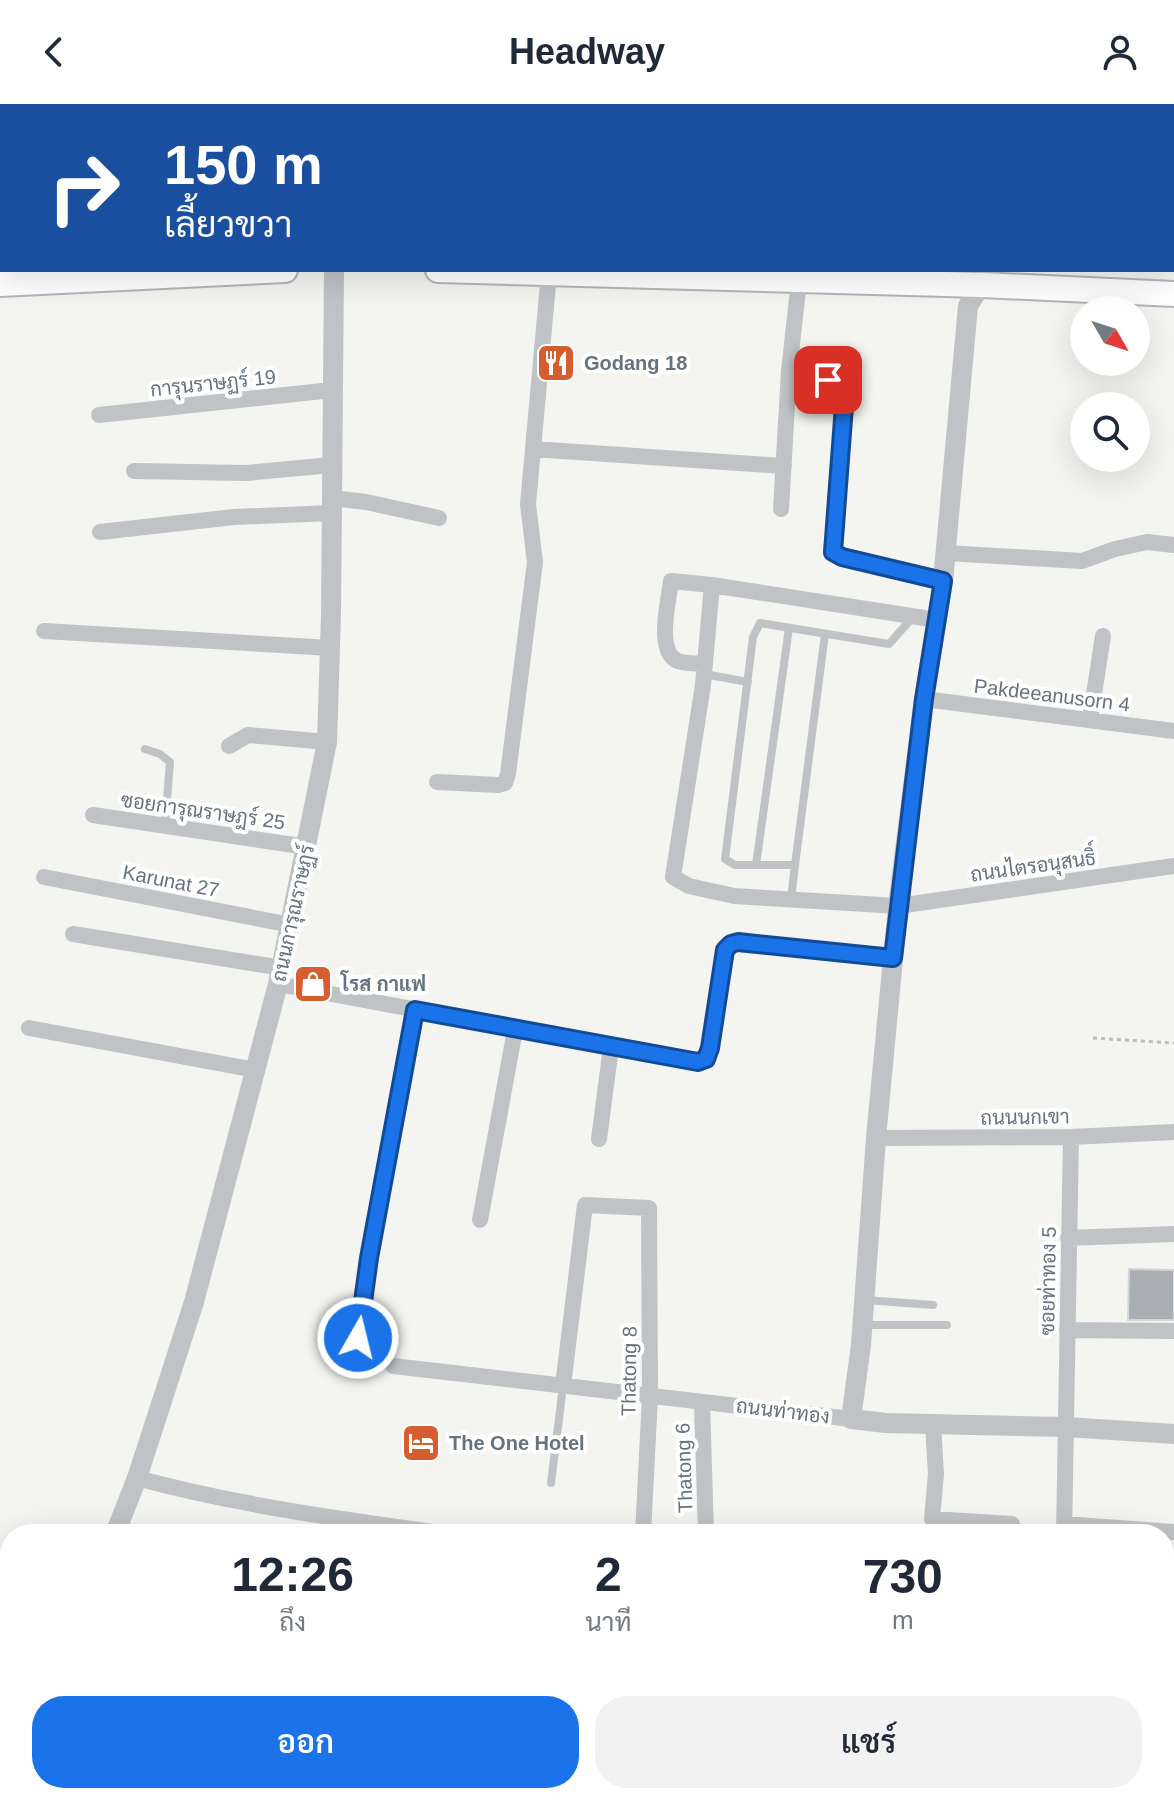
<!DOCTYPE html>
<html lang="th">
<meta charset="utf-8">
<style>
body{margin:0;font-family:Arial,Sarabun,sans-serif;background:#f2f2f3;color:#1f2937;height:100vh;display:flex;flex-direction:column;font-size:30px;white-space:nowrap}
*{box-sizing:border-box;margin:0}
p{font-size:26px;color:#747a83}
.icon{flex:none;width:44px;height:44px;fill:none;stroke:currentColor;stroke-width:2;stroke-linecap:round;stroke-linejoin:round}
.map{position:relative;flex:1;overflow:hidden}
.side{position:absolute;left:0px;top:1420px;width:1174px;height:280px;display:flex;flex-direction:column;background:#fff;border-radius:32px 32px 0 0;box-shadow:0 8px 32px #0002}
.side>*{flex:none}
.hud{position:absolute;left:0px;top:0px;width:1174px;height:168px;box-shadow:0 8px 32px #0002;background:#1a4fa0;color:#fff;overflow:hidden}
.needle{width:52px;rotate:129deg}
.buttons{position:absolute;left:1070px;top:192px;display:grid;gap:16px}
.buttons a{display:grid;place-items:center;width:80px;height:80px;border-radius:50%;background:#fff;box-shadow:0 8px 32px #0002;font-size:40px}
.pin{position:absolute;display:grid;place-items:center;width:68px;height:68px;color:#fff;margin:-34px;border-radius:16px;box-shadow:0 4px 12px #0006}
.me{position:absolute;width:88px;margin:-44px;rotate:8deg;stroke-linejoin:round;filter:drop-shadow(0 0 6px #0008)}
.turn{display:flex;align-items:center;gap:28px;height:168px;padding:0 32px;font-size:36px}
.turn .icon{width:104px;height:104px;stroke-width:2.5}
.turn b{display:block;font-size:56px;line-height:68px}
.eta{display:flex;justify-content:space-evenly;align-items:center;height:136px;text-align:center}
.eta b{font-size:48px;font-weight:600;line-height:56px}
.cta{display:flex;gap:16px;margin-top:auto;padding:16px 32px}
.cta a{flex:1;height:92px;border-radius:32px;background:#1a73e8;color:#fff;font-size:32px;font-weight:600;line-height:92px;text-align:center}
.cta a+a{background:#f2f2f3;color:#1f2937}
header{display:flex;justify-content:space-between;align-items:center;height:104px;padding:0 32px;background:#fff;font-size:36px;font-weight:600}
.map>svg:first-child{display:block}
</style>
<header><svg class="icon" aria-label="back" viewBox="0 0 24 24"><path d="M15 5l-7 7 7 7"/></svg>Headway<svg class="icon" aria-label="person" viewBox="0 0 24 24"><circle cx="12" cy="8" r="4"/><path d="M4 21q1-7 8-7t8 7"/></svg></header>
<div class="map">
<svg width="1174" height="1700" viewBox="0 0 1174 1700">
<rect width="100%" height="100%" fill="#f4f4f0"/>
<path fill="#a8aeb4" stroke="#d5d5d3" stroke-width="2" d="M1129 1165 1174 1166V1216H1128Z"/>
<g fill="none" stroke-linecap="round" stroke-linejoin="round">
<defs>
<path id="secondary" d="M438 166 982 181 1174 190
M0 180 285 166"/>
</defs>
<use href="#secondary" stroke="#b2b6ba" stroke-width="28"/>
<path stroke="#b9bbbd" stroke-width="3" stroke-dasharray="4 4" stroke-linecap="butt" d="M1093 934 1174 939"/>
<path stroke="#bfc3c6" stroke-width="8" d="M825 530 795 761H735L725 755 753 533 760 519 889 540 913 513
M704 570 748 578
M145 645 160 650 170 658 165 721
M756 761 789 524
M791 795 795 761
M866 1196 933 1201
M864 1221H947
M551 1379 563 1282
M121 1421 151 1430"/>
<path stroke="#bfc3c6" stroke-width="16" d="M1004 0 1016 2
M789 267C814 271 838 273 844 302L833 448 842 453 943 477
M99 311 332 286
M533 345 784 362
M134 367 247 369 331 361
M331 394 366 398 439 414
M781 405 789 267 800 168
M100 428 234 413 331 409
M946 449 1082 457 1115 445 1147 438 1174 441
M937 516 712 481 703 581 673 773 689 782 734 792 898 802 1174 762
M44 527 330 544
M705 560C697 559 686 560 678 557 655 548 669 496 671 477L712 481
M924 595 1174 627
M1090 616 1103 532
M229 642 248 631 327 638
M437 678 498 681 505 679 508 670 535 458 528 400 549 169
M93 711 307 743
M44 773 291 821
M73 830 282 864
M278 880 698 958 706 955 710 944 725 846 731 840 738 838 893 854
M29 924 255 966
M876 1034 1071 1033 1174 1028
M599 1035 611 943
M480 1116 515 926
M1068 1134 1174 1130
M1067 1226 1174 1227
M354 1260 369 1154 415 906
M393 1262 851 1315
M563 1282 585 1101 649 1104 650 1292 643 1430
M702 1298 706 1430
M933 1320 936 1370 932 1415 1012 1420
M137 1374C236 1401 345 1416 448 1430
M1064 1420 1174 1428
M1064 1430 1071 1033
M0 1481 10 1484
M1164 1517H1174
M0 1531 10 1534
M1164 1606 1174 1605
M554 1690 555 1700
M657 1690V1700
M734 1690 735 1700
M926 1690 1071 1695
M439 1700V1690
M1168 1700H1174"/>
<path stroke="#bfc3c6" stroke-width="20" d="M341 2 342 0
M1030 2 1031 0
M990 166 968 202 943 477 924 595 898 802 876 1034 861 1241 851 1315 886 1319 1066 1323 1174 1330
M115 1430 137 1374 194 1198 278 880 327 638 331 511 334 166
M15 1700 17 1690"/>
<use href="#secondary" stroke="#fff" stroke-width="24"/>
</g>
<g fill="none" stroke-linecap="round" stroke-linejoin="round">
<defs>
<path id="route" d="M358 1234 369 1154 415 906 698 958 706 955 710 944 725 846 731 840 738 838 893 854 924 595 943 477 842 453 833 448 844 302 842 291 828 276"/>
</defs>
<use href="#route" stroke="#114b97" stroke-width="20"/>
<use href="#route" stroke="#1a73e8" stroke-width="14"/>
</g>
<defs>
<symbol id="restaurant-square" viewBox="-11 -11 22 22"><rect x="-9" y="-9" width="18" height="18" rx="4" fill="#d65d2e" stroke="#fff"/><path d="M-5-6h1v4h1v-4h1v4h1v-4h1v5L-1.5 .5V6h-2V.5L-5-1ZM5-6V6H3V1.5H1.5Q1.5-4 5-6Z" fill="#fff"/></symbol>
<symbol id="shop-square" viewBox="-11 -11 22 22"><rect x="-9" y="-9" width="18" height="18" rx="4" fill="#d65d2e" stroke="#fff"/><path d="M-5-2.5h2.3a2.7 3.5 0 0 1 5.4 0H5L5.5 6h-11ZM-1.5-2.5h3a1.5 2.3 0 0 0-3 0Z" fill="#fff"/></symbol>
<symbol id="hotel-square" viewBox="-11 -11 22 22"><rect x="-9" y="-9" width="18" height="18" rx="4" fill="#d65d2e" stroke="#fff"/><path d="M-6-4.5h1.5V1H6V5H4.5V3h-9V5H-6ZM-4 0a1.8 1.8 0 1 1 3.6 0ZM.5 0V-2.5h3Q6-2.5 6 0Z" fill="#fff"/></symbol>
</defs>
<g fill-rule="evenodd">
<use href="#restaurant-square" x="534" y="237" width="44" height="44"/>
<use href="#shop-square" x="291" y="858" width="44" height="44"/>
<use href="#hotel-square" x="399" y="1317" width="44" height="44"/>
</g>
<g text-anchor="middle" stroke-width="8" stroke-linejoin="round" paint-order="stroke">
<g font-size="20" font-weight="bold" fill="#65727f" stroke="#fff" text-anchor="start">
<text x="584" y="266">Godang 18</text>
<text x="341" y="887">โรส กาแฟ</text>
<text x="449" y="1346">The One Hotel</text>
</g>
<g font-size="20" fill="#65727f" stroke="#fff">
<text transform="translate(213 279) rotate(-6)" y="7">การุนราษฏร์ 19</text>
<text transform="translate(1052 591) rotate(7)" y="7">Pakdeeanusorn 4</text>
<text transform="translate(203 707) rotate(8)" y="7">ซอยการุณราษฎร์ 25</text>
<text transform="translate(1033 762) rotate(-8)" y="7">ถนนไตรอนุสนธิ์</text>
<text transform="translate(171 777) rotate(11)" y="7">Karunat 27</text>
<text transform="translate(293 809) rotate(-78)" y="7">ถนนการุณราษฏร์</text>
<text transform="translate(1025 1013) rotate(-1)" y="7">ถนนนกเขา</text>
<text transform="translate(1048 1177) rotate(-89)" y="7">ซอยท่าทอง 5</text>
<text transform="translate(629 1267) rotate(-89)" y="7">Thatong 8</text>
<text transform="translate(783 1307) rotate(7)" y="7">ถนนท่าทอง</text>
<text transform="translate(684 1364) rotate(-92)" y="7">Thatong 6</text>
</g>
</g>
</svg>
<div class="buttons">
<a><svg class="needle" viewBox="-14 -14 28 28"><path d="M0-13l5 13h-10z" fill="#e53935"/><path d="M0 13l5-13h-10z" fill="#747a83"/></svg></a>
<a><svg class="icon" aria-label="search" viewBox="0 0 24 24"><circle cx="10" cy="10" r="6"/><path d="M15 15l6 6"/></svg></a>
</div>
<div class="pin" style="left:828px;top:276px;background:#d93025"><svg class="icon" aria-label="arrive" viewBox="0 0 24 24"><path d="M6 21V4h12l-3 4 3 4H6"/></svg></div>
<svg class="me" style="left:358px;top:1234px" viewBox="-20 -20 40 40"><circle r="17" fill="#1a73e8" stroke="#fff" stroke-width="3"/><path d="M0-11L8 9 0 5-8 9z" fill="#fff"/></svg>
<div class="hud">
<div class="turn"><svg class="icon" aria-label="right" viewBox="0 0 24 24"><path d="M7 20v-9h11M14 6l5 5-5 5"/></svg><div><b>150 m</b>เลี้ยวขวา</div></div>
</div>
<section class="side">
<div class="eta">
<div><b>12:26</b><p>ถึง</p></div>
<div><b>2</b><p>นาที</p></div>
<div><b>730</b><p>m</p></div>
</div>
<div class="cta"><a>ออก</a><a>แชร์</a></div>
</section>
</div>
